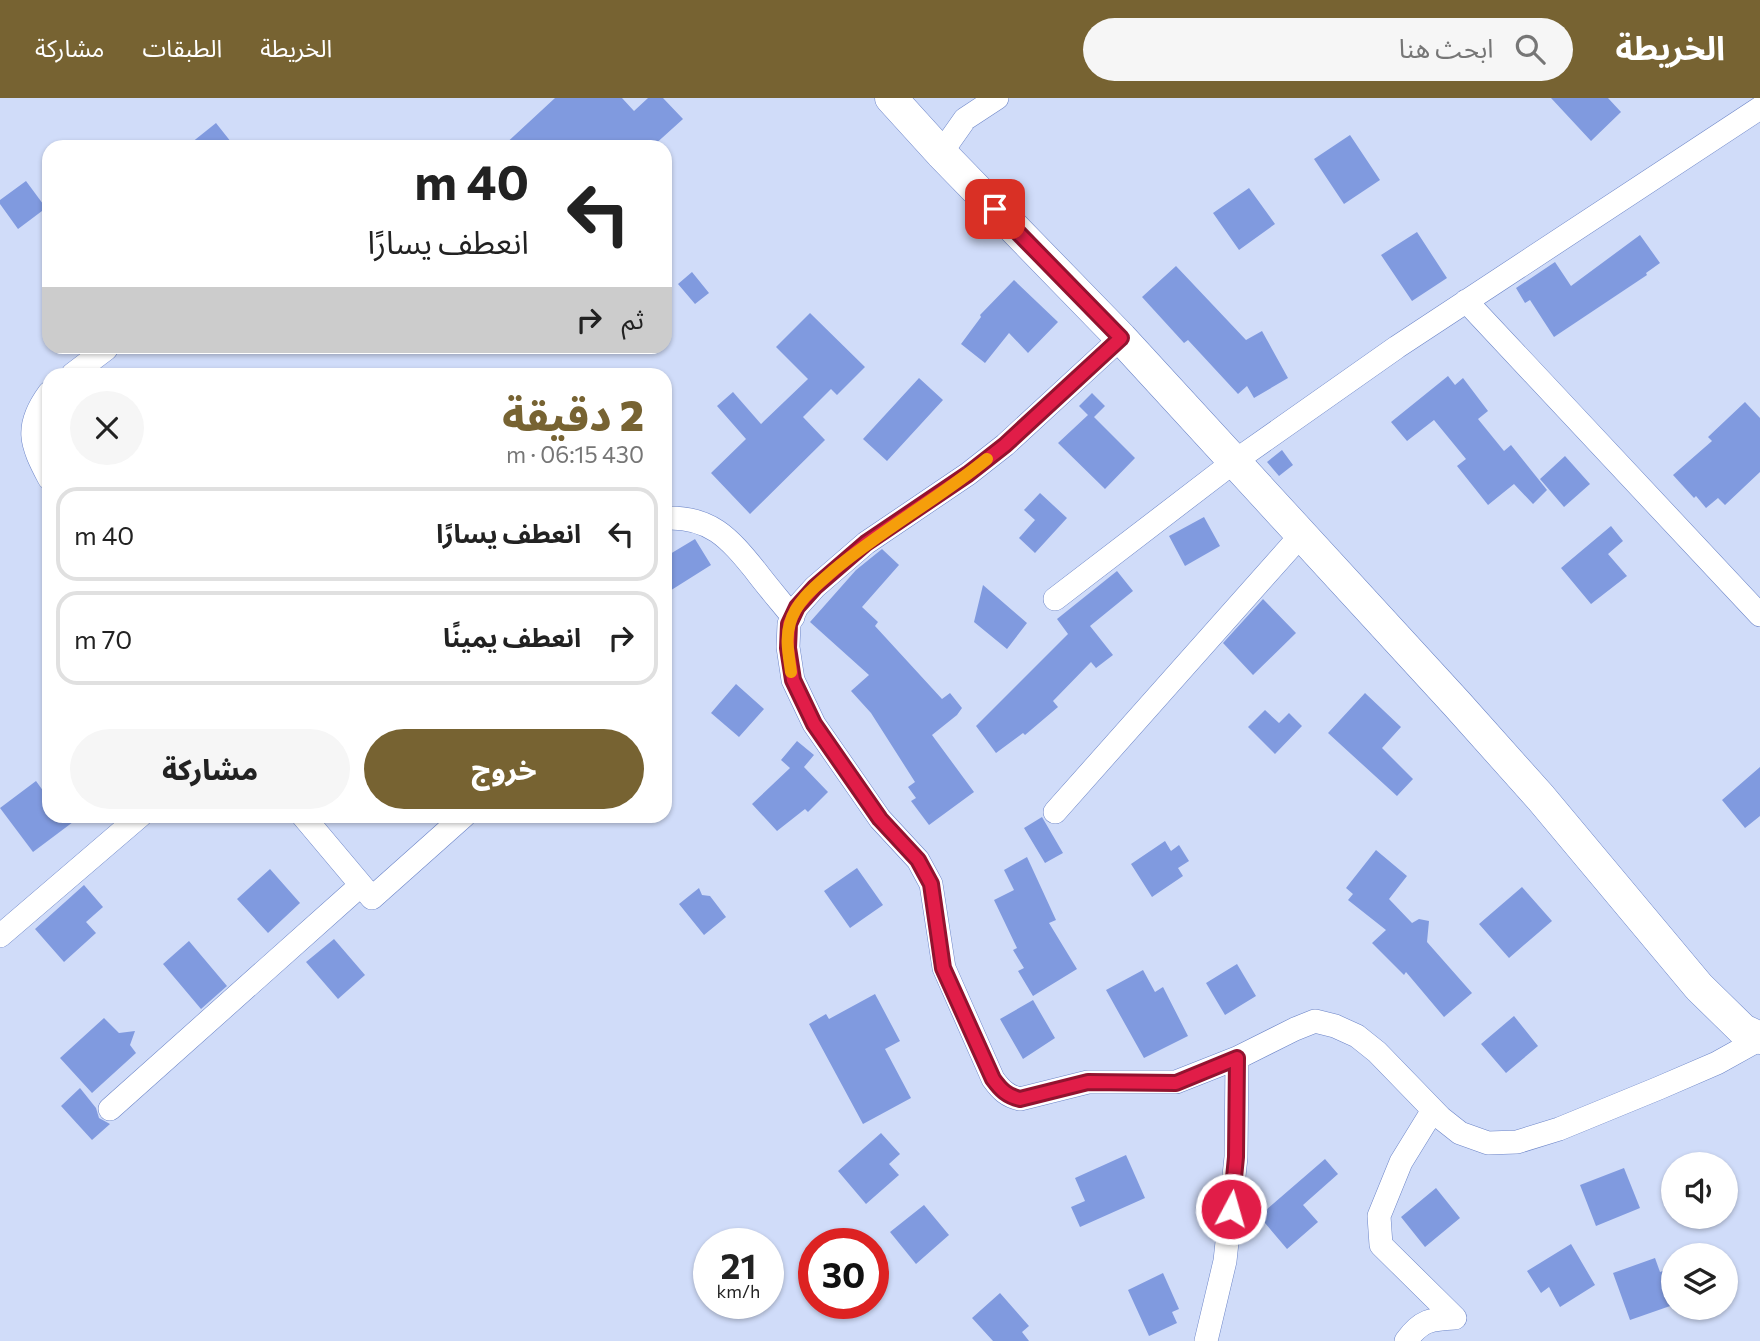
<!DOCTYPE html>
<html lang="ar">
<meta charset="utf-8">
<style>
body{margin:0;font-family:Commissioner,"Noto Sans Arabic",sans-serif;background:#f6f6f6;color:#222;direction:rtl;height:100vh;display:flex;flex-direction:column;font-size:26px;white-space:nowrap}
*{box-sizing:border-box;margin:0}
p{font-size:23px;color:#767676}
.icon{flex:none;width:38px;height:38px;fill:none;stroke:currentColor;stroke-width:2;stroke-linecap:round;stroke-linejoin:round}
.map{position:relative;flex:1;overflow:hidden;direction:ltr}
.drawer{position:absolute;left:42px;top:270px;width:630px;height:455px;display:flex;flex-direction:column;background:#fff;border-radius:21px;box-shadow:0 2px 5px #0004;direction:rtl}
.drawer>*{flex:none}
.top-card{position:absolute;left:42px;top:42px;width:630px;height:214px;border-radius:21px;box-shadow:0 2px 5px #0004;direction:rtl;background:#fff;color:#222;overflow:hidden}
.fabs{position:absolute;left:1661px;top:1054px;display:grid;gap:14px}
.fabs a{display:grid;place-items:center;width:77px;height:77px;border-radius:50%;background:#fff;box-shadow:0 2px 5px #0004;font-size:35px}
.speed{position:absolute;left:693px;top:1130px;display:flex;gap:14px;font-size:35px;font-weight:700;text-align:center}
.speed>*{display:grid;place-content:center;width:91px;height:91px;border-radius:50%;background:#fff;box-shadow:0 2px 5px #0004;line-height:1}
.speed small{font-size:18px;font-weight:400}
.speed .limit{border:10px solid #d22;background:#fff;color:#111}
.pin{position:absolute;display:grid;place-items:center;width:60px;height:60px;color:#fff;margin:-30px;border-radius:14px;box-shadow:0 4px 10px #0006}
.me{position:absolute;width:77px;margin:-38px;rotate:6deg;stroke-linejoin:round;filter:drop-shadow(0 0 5px #0008)}
.turn{display:flex;align-items:center;gap:24px;height:147px;padding:0 28px;font-size:32px}
.turn .icon{width:91px;height:91px;stroke-width:2.5}
.turn b{display:block;font-size:49px;line-height:60px}
.then{display:flex;align-items:center;height:66px;padding:0 28px;background:#0003;gap:14px;font-size:26px}
.round{display:grid;place-items:center;flex:none;width:74px;height:74px;border-radius:37px;background:#f6f6f6}
.head{display:flex;align-items:center;justify-content:space-between;height:119px;padding:0 28px}
h1{font-size:42px;font-weight:800;line-height:52px;color:#776332}
.primary-button{display:flex;gap:14px;margin-top:auto;padding:14px 28px}
.primary-button a{flex:1;height:80px;border-radius:42px;background:#776332;color:#fff;font-size:28px;font-weight:800;line-height:80px;text-align:center}
.primary-button a+a{background:#f6f6f6;color:#222}
ul{padding:0;list-style:none}
li{display:flex;align-items:center;gap:21px;height:94px;margin:0 14px 10px;padding:0 14px;border:4px solid #e0e0e0;border-radius:21px}
li div{flex:1}
li b{display:block;font-size:26px}
li em{font-style:normal}
header{display:flex;align-items:center;gap:42px;box-sizing:border-box;height:98px;padding:0 35px;background:#776332;color:#fff}
header strong{font-size:33px}
nav{display:flex;gap:38px;margin-inline-start:auto;font-size:24px}
.search{width:490px;height:63px;background:#f6f6f6;display:flex;align-items:center;gap:18px;box-sizing:border-box;padding:0 24px;border-radius:38px;color:#767676;font-size:26px}
.map>svg:first-child{display:block}
</style>
<header>
<strong>الخريطة</strong>
<div class="search"><svg class="icon" aria-label="search" viewBox="0 0 24 24"><circle cx="10" cy="10" r="6"/><path d="M15 15l6 6"/></svg>ابحث هنا</div>
<nav><a>الخريطة</a><a>الطبقات</a><a>مشاركة</a></nav>
</header>
<div class="map">
<svg width="1760" height="1243" viewBox="0 0 1760 1243">
<rect width="100%" height="100%" fill="#d0dcf9"/>
<path fill="#809adf" d="M555 0H622L634 13 648 0H663L683 21 652 49H502Z
M1551 0H1608L1621 14 1591 43Z
M216 25 235 49H186Z
M1350 37 1380 82 1344 106 1314 61Z
M26 83 46 110 18 131 0 106V102Z
M1249 90 1275 126 1239 152 1213 115Z
M1417 134 1447 180 1412 203 1381 157Z
M1640 137 1660 165 1646 175 1647 177 1554 239 1530 202 1525 205 1516 190 1555 164 1571 188Z
M1176 168 1246 242 1262 233 1288 280 1254 300 1247 288 1238 296 1188 242 1184 245 1142 199Z
M692 174 709 195 695 206 678 186Z
M1014 182 1058 224 1028 255 1009 235 985 265 961 246 981 219 980 217Z
M810 215 865 269 837 297 831 291 803 319 825 342 750 416 711 375 746 341 717 308 733 294 761 326 808 281 776 249Z
M1448 278 1455 287 1463 280 1488 313 1478 321 1504 353 1511 347 1547 392 1533 406 1514 386 1488 407 1457 368 1466 361 1434 322 1407 343 1391 324Z
M919 280 943 302 887 363 863 341Z
M1092 295 1105 308 1094 319 1135 360 1105 391 1058 345 1088 317 1079 308Z
M1745 304 1760 320V374L1725 407 1718 400 1706 410 1696 398 1694 400 1673 377 1712 343 1708 339Z
M1282 352 1293 367 1279 378 1267 364Z
M1565 358 1590 386 1564 409 1540 381Z
M1040 395 1067 420 1035 455 1019 440 1035 422 1024 412Z
M1204 419 1220 448 1185 468 1169 438Z
M1611 428 1623 443 1608 456 1627 478 1591 506 1561 470Z
M695 441 711 467 665 496V459Z
M882 451 899 467 862 509 878 524 875 528 942 601 950 595 962 610 957 617 932 637 974 694 929 727 911 703 916 700 908 689 915 684 871 615 851 593 869 577 810 524 856 472Z
M1117 473 1133 493 1090 528 1113 557 1096 570 1091 564 1053 603 1058 609 1025 637 1023 635 996 655 976 628 1068 536 1057 521Z
M983 487 1027 525 1007 551 974 524Z
M1263 501 1296 535 1253 577 1223 545Z
M736 586 764 611 739 639 711 615Z
M1365 595 1401 629 1382 650 1413 681 1397 698 1328 635Z
M1265 612 1279 625 1289 615 1302 628 1275 656 1248 629Z
M797 643 814 657 804 669 828 694 808 714 805 711 777 733 752 706 790 670 781 662Z
M1760 669V718L1745 730 1722 702Z
M36 683 49 701V718H81L33 754 0 710Z
M1042 719 1063 755 1045 765 1024 730Z
M1165 743 1171 753 1179 747 1189 763 1178 770 1183 778 1152 799 1131 766Z
M1376 752 1407 778 1389 801 1412 825 1419 821 1429 823 1427 844 1472 895 1444 919 1406 874 1404 877 1372 845 1386 832 1348 802 1353 796 1346 790Z
M1027 759 1056 822 1049 825 1077 871 1033 898 1018 873 1024 870 1013 852 1017 850 994 802 1014 792 1004 772Z
M857 770 883 807 850 830 824 793Z
M270 771 300 805 268 835 237 801Z
M84 787 103 809 86 824 96 835 64 864 35 831Z
M1522 789 1552 823 1509 860 1479 826Z
M699 790 702 797 710 798 726 819 704 837 679 806Z
M334 841 365 877 338 901 306 864Z
M189 843 227 888 201 911 163 866Z
M1237 866 1256 898 1225 917 1206 885Z
M1143 872 1155 894 1163 889 1188 938 1144 960 1106 892Z
M875 896 900 943 885 951 911 1000 863 1026 809 926 826 916 829 921Z
M1033 902 1055 940 1023 961 1000 921Z
M1514 918 1538 948 1506 975 1481 946Z
M104 920 119 935 135 933 130 947 136 955 92 995 60 960Z
M80 990 96 1010 99 1020 110 1026 92 1042 61 1008Z
M881 1035 900 1056 889 1066 899 1077 866 1106 838 1073Z
M1126 1057 1145 1100 1080 1129 1071 1109 1085 1103 1075 1080Z
M1325 1061 1338 1076 1303 1107 1318 1124 1287 1151 1259 1118Z
M1624 1070 1640 1110 1596 1128 1580 1087Z
M1436 1090 1460 1120 1425 1149 1401 1119Z
M924 1107 949 1137 916 1166 890 1134Z
M1571 1146 1595 1187 1560 1209 1549 1189 1541 1195 1527 1173Z
M1655 1160 1660 1174 1673 1169V1207L1630 1222 1613 1175Z
M1163 1175 1179 1211 1172 1214 1177 1225 1149 1238 1128 1192Z
M1000 1195 1029 1228 1022 1234 1029 1243H993L972 1220Z"/>
<g fill="none" stroke-linecap="round" stroke-linejoin="round">
<defs>
<path id="street" d="M941 55 965 21 997 0
M1466 203 1760 517
M1121 240 1005 347 968 376 866 445 815 489 797 509 789 526 788 549 793 582 814 626 880 721 918 762 931 786 944 870 993 981C1001 992 1007 998 1020 1001L1088 984H1176L1237 960 1295 931 1315 923 1335 928 1357 938 1377 954 1441 1020 1460 1035 1488 1045 1517 1044 1559 1031 1659 990 1717 965 1760 941
M73 276 106 251
M49 295C24 329 31 346 49 380
M665 420C710 418 729 440 755 472 767 488 780 503 793 519
M1055 501 1235 363 1397 249 1760 10
M1055 714 1302 436
M303 718 372 800 464 718
M0 838 140 718
M110 1011 361 787
M1206 1243 1225 1163 1236 1059 1237 960
M1406 1243C1421 1222 1431 1221 1455 1220L1381 1147 1379 1118 1401 1064 1433 1012"/>
<path id="secondary" d="M891 0 941 55 1121 240 1457 606 1541 700 1699 889 1743 932 1760 940"/>
</defs>
<use href="#street" stroke="#6b84c7" stroke-width="24"/>
<use href="#secondary" stroke="#6b84c7" stroke-width="33"/>
<use href="#street" stroke="#fff" stroke-width="23"/>
<use href="#secondary" stroke="#fff" stroke-width="32"/>
</g>
<g fill="none" stroke-linecap="round" stroke-linejoin="round">
<defs>
<path id="route" d="M995 111 1121 240 1005 347 968 376 866 445 815 489 797 509 789 526 788 550 793 582 814 626 880 721 918 762 931 786 943 870 993 981C1001 992 1007 998 1020 1001L1088 984 1176 985 1237 960 1236 1059 1231 1111"/>
</defs>
<use href="#route" stroke="#92132f" stroke-width="18"/>
<use href="#route" stroke="#e11d48" stroke-width="12"/>
<path stroke="#f59e0b" stroke-width="12" d="M791 574C789 558 785 541 790 525 796 503 817 487 834 472 883 431 938 401 987 361"/>
</g>
</svg>
<div class="fabs">
<a><svg class="icon" aria-label="sound" viewBox="0 0 24 24"><path d="M4 9h4l5-4v14l-5-4H4zM17 9q2 3 0 6"/></svg></a>
<a><svg class="icon" aria-label="layers" viewBox="0 0 24 24"><path d="M12 4l9 5-9 5-9-5zM3 14l9 5 9-5"/></svg></a>
</div>
<div class="speed"><div>21<small>km/h</small></div><div class="limit">30</div></div>
<div class="pin" style="left:995px;top:111px;background:#d93025"><svg class="icon" aria-label="arrive" viewBox="0 0 24 24"><path d="M6 21V4h12l-3 4 3 4H6"/></svg></div>
<svg class="me" style="left:1231px;top:1111px" viewBox="-20 -20 40 40"><circle r="17" fill="#e11d48" stroke="#fff" stroke-width="3"/><path d="M0-11L8 9 0 5-8 9z" fill="#fff"/></svg>
<div class="top-card">
<div class="turn"><svg class="icon" aria-label="left" viewBox="0 0 24 24"><path d="M17 20v-9H6M10 6l-5 5 5 5"/></svg><div><b>40 m</b>انعطف يسارًا</div></div>
<div class="then">ثم<svg class="icon" aria-label="right" viewBox="0 0 24 24"><path d="M7 20v-9h11M14 6l5 5-5 5"/></svg></div>
</div>
<section class="drawer">
<div class="head"><div><h1>2 دقيقة</h1><p>430 m · 06:15</p></div><a class="round"><svg class="icon" aria-label="close" viewBox="0 0 24 24"><path d="M6 6l12 12M18 6L6 18"/></svg></a></div>
<ul>
<li><svg class="icon" aria-label="left" viewBox="0 0 24 24"><path d="M17 20v-9H6M10 6l-5 5 5 5"/></svg><div><b>انعطف يسارًا</b></div><em>40 m</em></li>
<li><svg class="icon" aria-label="right" viewBox="0 0 24 24"><path d="M7 20v-9h11M14 6l5 5-5 5"/></svg><div><b>انعطف يمينًا</b></div><em>70 m</em></li>
</ul>
<div class="primary-button"><a>خروج</a><a>مشاركة</a></div>
</section>
</div>
